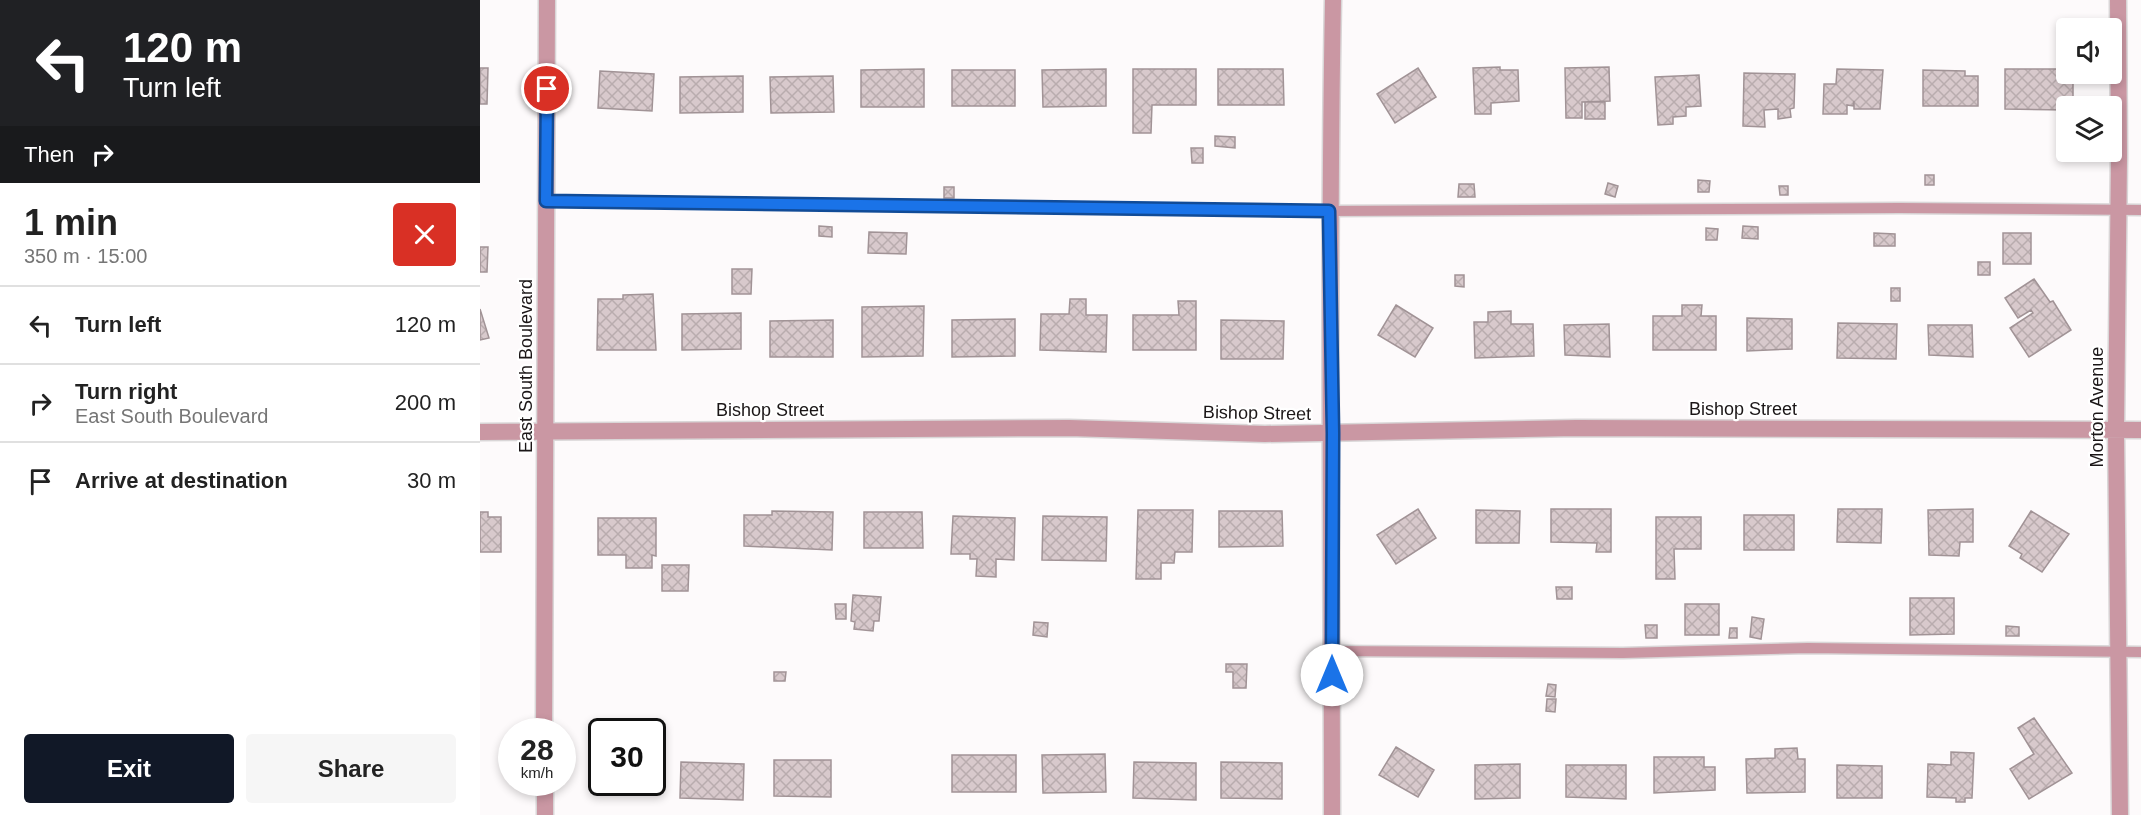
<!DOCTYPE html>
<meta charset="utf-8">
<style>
body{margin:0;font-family:Arial,sans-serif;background:#f6f6f6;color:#222;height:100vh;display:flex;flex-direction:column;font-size:22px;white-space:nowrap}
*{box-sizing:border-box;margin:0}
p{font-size:20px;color:#767676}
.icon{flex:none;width:33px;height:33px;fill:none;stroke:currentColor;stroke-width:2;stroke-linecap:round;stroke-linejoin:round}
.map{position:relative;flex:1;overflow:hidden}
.side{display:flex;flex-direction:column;background:#fff;width:480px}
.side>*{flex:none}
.hud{background:#202124;color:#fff;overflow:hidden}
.fabs{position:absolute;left:1576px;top:18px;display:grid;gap:12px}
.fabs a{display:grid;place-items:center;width:66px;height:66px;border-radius:6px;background:#fff;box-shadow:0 3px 9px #0003;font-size:30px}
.speed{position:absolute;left:18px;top:718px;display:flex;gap:12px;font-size:30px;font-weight:700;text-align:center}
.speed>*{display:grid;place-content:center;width:78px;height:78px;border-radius:50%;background:#fff;box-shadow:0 3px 9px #0003;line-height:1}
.speed small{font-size:15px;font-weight:400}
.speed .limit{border:3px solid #111;border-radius:9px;background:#fff;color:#111}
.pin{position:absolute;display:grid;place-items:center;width:51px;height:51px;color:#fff;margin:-26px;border:3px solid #fff;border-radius:50%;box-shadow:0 2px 6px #0007}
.me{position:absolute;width:66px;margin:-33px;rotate:0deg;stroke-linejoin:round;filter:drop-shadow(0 0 4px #0008)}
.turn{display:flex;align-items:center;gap:21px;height:126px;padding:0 24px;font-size:27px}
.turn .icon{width:78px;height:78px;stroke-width:2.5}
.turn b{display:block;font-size:42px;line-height:51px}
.then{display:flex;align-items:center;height:57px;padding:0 24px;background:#0003;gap:12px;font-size:22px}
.round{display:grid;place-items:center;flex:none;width:63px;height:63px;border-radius:6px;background:#f6f6f6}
.summary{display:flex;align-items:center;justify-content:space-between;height:102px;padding:0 24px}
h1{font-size:36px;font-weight:600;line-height:45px}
.button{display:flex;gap:12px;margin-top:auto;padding:12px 24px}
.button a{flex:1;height:69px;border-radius:6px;background:#111827;color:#fff;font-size:24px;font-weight:600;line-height:69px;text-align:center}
.button a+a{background:#f6f6f6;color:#222}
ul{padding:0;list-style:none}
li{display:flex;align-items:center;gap:18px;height:78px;padding:0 24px;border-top:2px solid #e0e0e0}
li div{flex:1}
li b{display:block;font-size:22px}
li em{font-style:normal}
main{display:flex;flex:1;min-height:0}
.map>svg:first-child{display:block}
</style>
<main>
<section class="side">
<div class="hud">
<div class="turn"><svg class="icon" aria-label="left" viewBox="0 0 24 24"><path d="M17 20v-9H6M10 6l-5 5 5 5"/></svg><div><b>120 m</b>Turn left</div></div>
<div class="then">Then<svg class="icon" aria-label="right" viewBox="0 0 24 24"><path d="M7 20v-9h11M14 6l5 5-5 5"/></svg></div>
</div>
<div class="summary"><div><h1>1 min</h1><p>350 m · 15:00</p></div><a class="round" style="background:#d93025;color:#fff"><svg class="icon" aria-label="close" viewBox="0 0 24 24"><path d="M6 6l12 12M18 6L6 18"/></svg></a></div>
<ul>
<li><svg class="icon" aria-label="left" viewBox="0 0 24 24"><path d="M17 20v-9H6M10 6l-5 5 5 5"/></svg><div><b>Turn left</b></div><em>120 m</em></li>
<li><svg class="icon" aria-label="right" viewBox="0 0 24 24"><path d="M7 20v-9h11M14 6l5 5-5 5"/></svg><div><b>Turn right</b><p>East South Boulevard</p></div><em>200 m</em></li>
<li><svg class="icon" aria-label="arrive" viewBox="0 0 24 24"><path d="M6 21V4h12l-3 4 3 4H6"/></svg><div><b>Arrive at destination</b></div><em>30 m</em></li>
</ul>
<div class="button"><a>Exit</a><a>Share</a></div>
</section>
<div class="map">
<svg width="1661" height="815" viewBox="0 0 1661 815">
<defs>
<pattern id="building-cross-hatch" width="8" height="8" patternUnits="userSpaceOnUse" patternTransform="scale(1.5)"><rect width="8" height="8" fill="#d8c9cc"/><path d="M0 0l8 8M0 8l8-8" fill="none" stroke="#b9acae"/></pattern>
</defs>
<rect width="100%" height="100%" fill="#fdfafb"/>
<path fill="url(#building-cross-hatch)" stroke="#a19396" stroke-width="1.5" d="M1020 67V70H1038L1039 101 1011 103V114H995L993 68Z
M1129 67 1130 101 1102 102V118H1086L1085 68Z
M0 68H8L7 104H0Z
M938 68 956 97 915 123 897 94Z
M444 69V107H381V70Z
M626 69V106L563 107 562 70Z
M653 69H716V105H672L671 133H653Z
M738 69H803L804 105H738Z
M1357 69 1403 70 1400 109H1374V101L1373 106 1367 105V114H1343L1344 84H1356Z
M1525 69H1587V74H1593V106H1587V110L1525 109Z
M472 70H535V106H472Z
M1443 70 1485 71V76H1498V106H1443Z
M120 71 174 74 172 111 118 108Z
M1264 73 1315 74 1314 108 1310 109 1311 117 1298 119V109L1284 110 1285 127 1263 126Z
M1219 75 1221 106 1206 107V116L1193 117V124L1178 125 1175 77Z
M263 76V112L200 113V77Z
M353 76 354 112 291 113 290 77Z
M1105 102H1125V119H1105Z
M735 136 755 137V148L735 146Z
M711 148H723V163H712Z
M1445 175H1454V185H1445Z
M1218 180 1230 181 1229 192H1218Z
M1128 183 1138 186 1135 197 1125 194Z
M979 184H994L995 197H978Z
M1299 186H1308V195H1300Z
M464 187H474V198H464Z
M339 226 352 227V237L339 236Z
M1263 226 1278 227V239L1262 238Z
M1226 228 1238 229 1237 240H1226Z
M389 232 427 233 426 254 388 253Z
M1394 233 1415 234V246H1394Z
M1523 233H1551V264H1523Z
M0 247H8L7 272H0Z
M1498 262H1510V275H1498Z
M252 269H272L271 294H252Z
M975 275H984V287L975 286Z
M1554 279 1570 302 1573 301 1591 330 1549 357 1530 328 1553 313 1551 310 1538 318 1525 298Z
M1411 288H1420V301H1411Z
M173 294 176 350H117L118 299H143V295Z
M590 299H606V315H627L626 352 560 350 561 314H589Z
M698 301H716V350H653V315H699Z
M916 305 953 328 935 357 898 335Z
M1202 305H1222L1221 316H1236V350H1173V316H1202Z
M444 306 443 356 382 357V307Z
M0 309 9 338 0 340Z
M1031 311V324H1053L1054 356 995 358 994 322H1008V312Z
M261 313V349L202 350V314Z
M1267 318 1312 319V349L1267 351Z
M535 319V356L472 357V320Z
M353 320V357H290V321Z
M741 320 804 321 803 359H741Z
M1358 323 1417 324 1416 359 1357 358Z
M1129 324 1130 357 1085 355 1084 325Z
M1448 325H1492L1493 357 1449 355Z
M938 509 956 538 916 564 897 535Z
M1071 509H1131V552H1116L1117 543 1071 542Z
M1358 509H1402L1401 543 1357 542Z
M1493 509V542H1480L1479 556 1449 555 1448 510Z
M658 510H713L712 552H695L694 563H681V579H656Z
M996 510 1040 511 1039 543H996Z
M292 511 353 512 352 550 264 546V515H292Z
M739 511H802L803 546 739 547Z
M1551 511 1589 534 1562 572 1540 558 1542 554 1529 546Z
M0 512H8V517H21V552H0Z
M384 512H442L443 548H384Z
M1264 515H1314V550H1264Z
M473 516 535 518 534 560 516 559V577L496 576 497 559H490V554H471Z
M563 516 627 517 626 561 562 560Z
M1176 517H1221V549H1194L1195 579H1176Z
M118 518H176V556L172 555V568H146V555H118Z
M182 565H209L208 591H182Z
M1076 587H1092V599H1077Z
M373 595 401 597 399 621H394L393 631 374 629 375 622 371 621Z
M1430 598H1474V634L1430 635Z
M355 604H366V619H356Z
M1205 604H1239V635H1205Z
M1272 617 1284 619 1281 639 1270 637Z
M554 622 568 623 567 637 553 635Z
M1165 625H1177V638H1166Z
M1526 626 1539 627V636H1526Z
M1250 628H1257V638H1249Z
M746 664H767L766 688H753V672H746Z
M294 672H306L305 681H294Z
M1068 684 1076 685 1075 697 1066 696Z
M1067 699H1076L1075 712 1066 711Z
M1554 718 1592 773 1549 799 1530 769 1554 754 1538 728Z
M916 747 954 770 938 797 899 775Z
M1317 748 1318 759H1325V792L1267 793 1266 759 1295 758V749Z
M1471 752 1494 753 1492 798H1485V802H1476V798L1447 797 1448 764 1471 765Z
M117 754H122V783H172V754H176V790H117Z
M625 754 626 792 563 793 562 755Z
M472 755H536V792H472Z
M1174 757H1224V767H1235V790L1174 793Z
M294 760H351V797L294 796Z
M201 762 264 764 263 800 200 798Z
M654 762 716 763V800L653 798Z
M741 762 802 763V799L741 798Z
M1040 764V798L995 799V765Z
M1086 765H1146V799L1086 797Z
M1357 765 1402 766V798H1357Z"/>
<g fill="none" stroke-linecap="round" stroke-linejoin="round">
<defs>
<path id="service" d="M66 201 849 211 1419 208 1661 210
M852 651 1143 653 1328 648 1661 652"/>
<path id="minor" d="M1638 0 1639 157 1636 430 1640 815
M0 432 589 428 785 434 1096 428 1661 430
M64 732 67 0
M65 783V815
M852 815C852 543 848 272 853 0"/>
</defs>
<use href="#service" stroke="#d9d6d7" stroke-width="13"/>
<use href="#minor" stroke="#d9d6d7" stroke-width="19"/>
<use href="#service" stroke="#ca97a3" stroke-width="10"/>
<use href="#minor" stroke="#ca97a3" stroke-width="16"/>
</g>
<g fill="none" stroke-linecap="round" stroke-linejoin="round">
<defs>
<path id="route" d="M67 89 66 201 849 211 853 433 852 675"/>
</defs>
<use href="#route" stroke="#114b97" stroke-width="15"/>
<use href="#route" stroke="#1a73e8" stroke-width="10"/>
</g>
<g text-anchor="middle" stroke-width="4.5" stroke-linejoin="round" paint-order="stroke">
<g font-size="18" fill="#1b1617" stroke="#fff">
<text transform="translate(46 366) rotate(-90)" y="6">East South Boulevard</text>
<text transform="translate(1617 407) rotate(-90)" y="6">Morton Avenue</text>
<text x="1263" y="415">Bishop Street</text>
<text x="290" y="416">Bishop Street</text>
<text transform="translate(777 413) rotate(1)" y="6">Bishop Street</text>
</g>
</g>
</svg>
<div class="fabs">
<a><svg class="icon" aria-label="sound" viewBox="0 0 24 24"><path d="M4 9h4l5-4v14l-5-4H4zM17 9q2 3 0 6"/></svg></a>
<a><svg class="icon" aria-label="layers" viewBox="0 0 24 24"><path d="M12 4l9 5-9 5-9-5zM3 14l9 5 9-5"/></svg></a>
</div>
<div class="speed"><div>28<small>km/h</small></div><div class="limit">30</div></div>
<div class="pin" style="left:67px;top:89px;background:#d93025"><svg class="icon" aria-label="arrive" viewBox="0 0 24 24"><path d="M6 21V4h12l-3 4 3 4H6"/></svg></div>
<svg class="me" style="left:852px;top:675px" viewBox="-20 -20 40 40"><circle r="19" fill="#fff"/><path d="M0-13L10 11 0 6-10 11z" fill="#1a73e8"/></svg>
</div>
</main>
